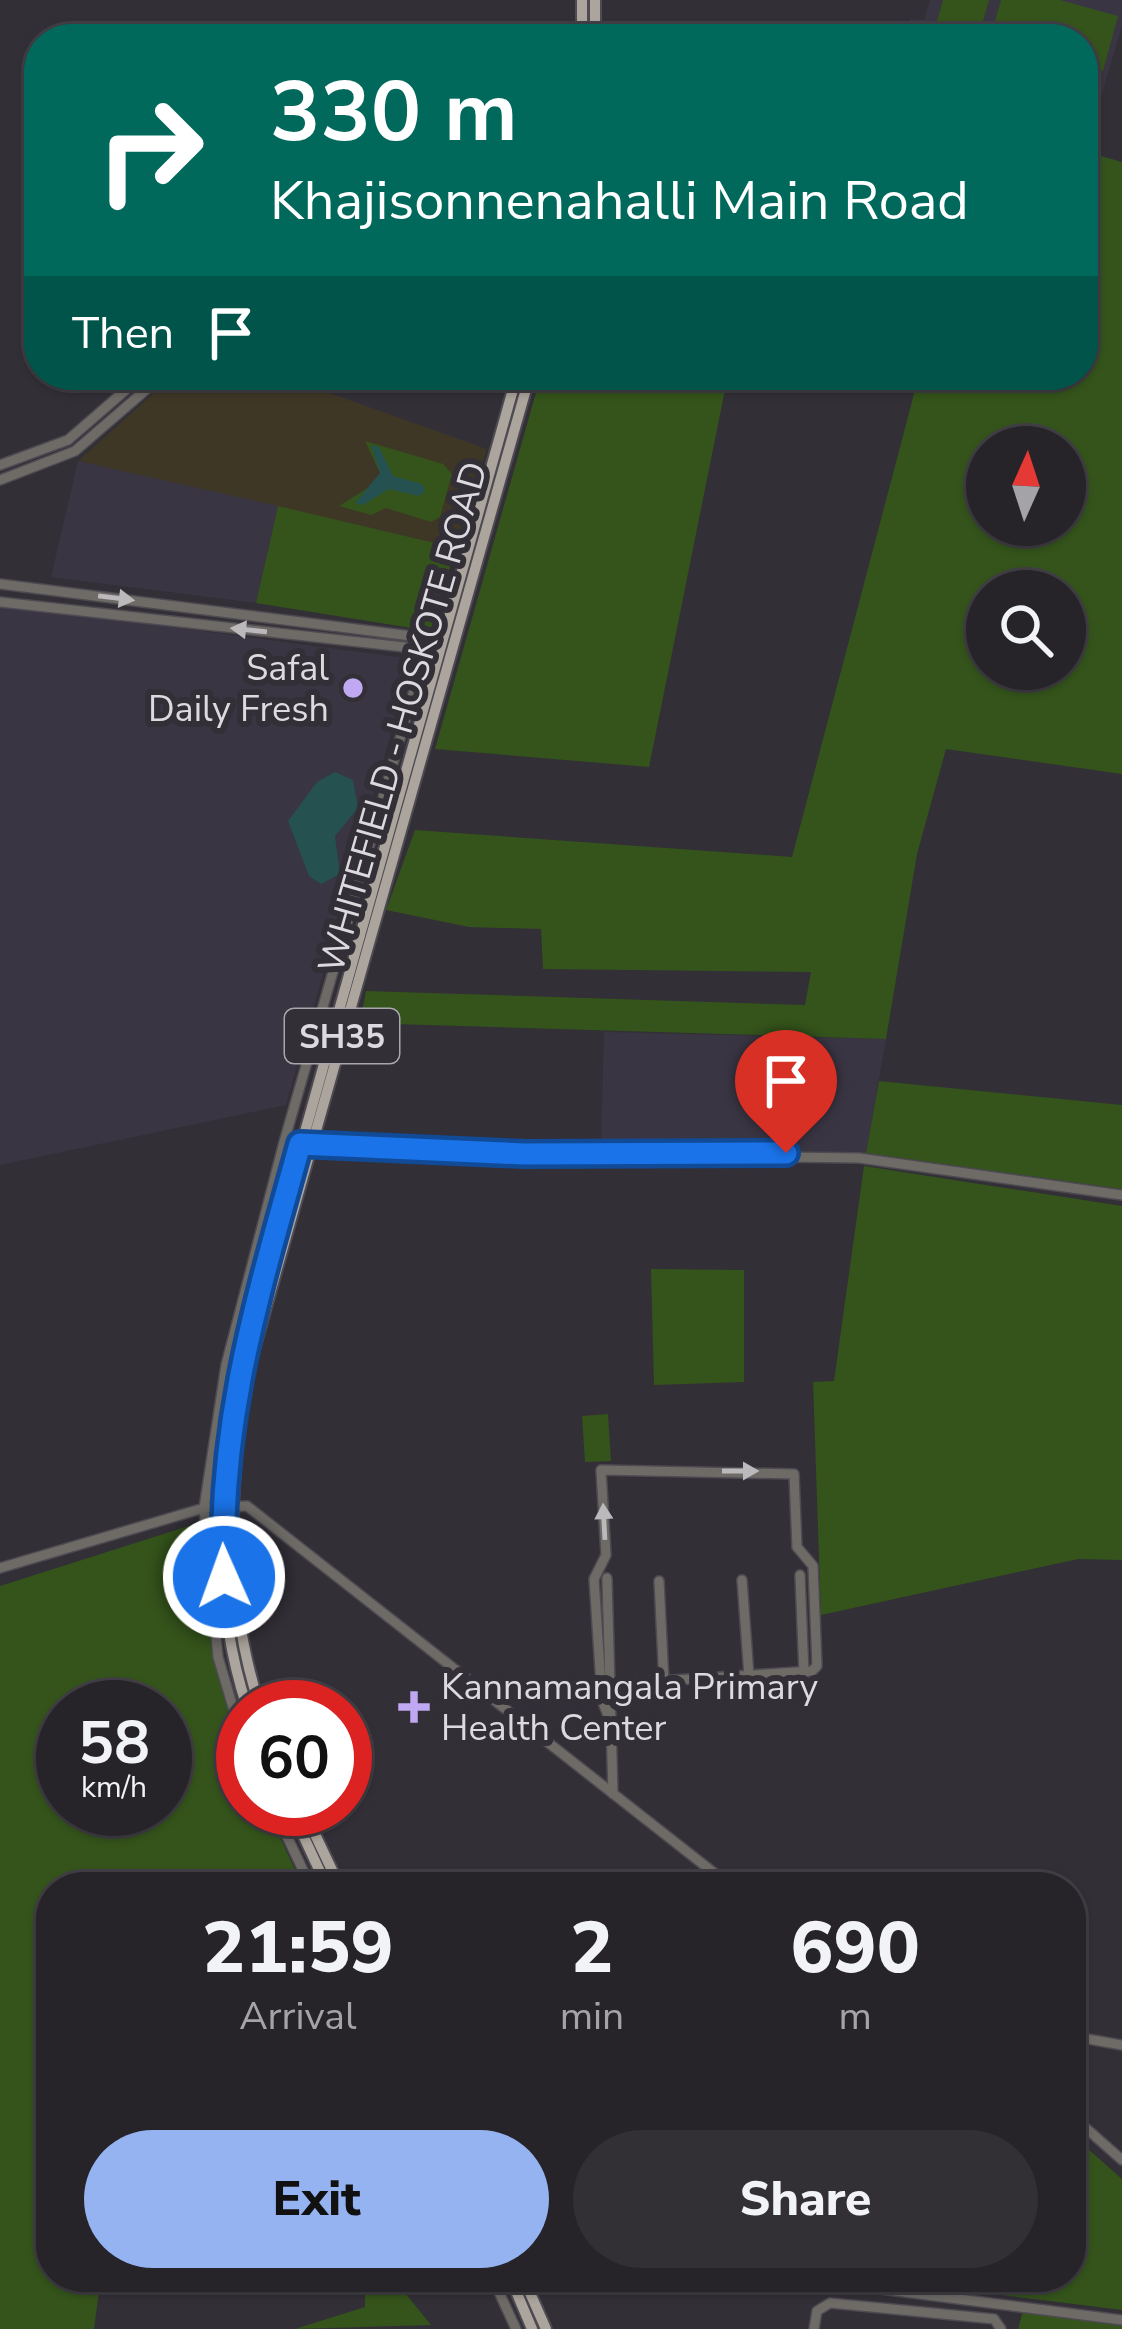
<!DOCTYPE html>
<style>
body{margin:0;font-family:"Nunito Sans",sans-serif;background:#322f35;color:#f1f3f6;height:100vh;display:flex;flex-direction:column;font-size:45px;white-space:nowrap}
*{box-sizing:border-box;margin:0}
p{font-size:39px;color:#a4a4a8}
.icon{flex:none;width:66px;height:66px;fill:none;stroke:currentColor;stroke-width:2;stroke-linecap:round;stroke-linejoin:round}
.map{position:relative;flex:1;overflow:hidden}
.details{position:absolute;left:36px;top:1872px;width:1050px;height:420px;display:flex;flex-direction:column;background:#262329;border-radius:48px;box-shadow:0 3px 9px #0004,0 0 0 3px #424046}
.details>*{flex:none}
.top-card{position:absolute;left:24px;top:24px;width:1074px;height:366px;border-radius:48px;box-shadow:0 3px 9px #0004,0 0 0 3px #424046;background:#00695c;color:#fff;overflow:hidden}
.needle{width:78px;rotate:3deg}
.fabs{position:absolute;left:966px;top:426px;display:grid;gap:24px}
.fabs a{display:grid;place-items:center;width:120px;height:120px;border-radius:50%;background:#262329;box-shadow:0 3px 9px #0004,0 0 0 3px #424046;font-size:60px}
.speed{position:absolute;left:36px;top:1680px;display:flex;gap:24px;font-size:60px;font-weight:700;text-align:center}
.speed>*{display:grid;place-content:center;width:156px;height:156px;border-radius:50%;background:#262329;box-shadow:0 3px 9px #0004,0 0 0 3px #424046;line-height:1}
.speed small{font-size:30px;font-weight:400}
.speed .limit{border:18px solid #d22;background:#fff;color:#111}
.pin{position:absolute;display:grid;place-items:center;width:102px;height:102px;color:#fff;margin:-123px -51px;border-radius:50% 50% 50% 0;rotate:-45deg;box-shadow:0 0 12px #0007}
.pin .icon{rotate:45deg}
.me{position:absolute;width:132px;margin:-66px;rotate:358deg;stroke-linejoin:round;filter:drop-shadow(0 0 9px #0008)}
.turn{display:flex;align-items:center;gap:42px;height:252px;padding:0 48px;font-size:54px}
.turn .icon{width:156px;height:156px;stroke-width:2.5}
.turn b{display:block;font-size:84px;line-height:102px}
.then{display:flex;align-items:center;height:114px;padding:0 48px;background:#0003;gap:24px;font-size:45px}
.eta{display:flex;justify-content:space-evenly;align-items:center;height:204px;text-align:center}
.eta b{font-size:72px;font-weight:800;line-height:84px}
.button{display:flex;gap:24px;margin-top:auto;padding:24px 48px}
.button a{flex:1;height:138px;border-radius:72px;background:#95b2f1;color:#111;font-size:48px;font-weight:800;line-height:138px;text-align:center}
.button a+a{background:#322f35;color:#f1f3f6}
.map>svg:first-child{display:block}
</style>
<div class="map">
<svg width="1122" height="2329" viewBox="0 0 1122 2329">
<rect width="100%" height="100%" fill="#322f37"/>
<path fill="#3f3726" d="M174 375H279L487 449 456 548 78 461Z"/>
<path fill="#3a3543" d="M930 0H1122V26L1085 151 1083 39H905L910 19 924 20Z
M78 461 278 506 256 603 51 577Z
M0 604 412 659 286 1105 0 1165Z
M604 1032 886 1039 866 1153 601 1147Z"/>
<path fill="#34541b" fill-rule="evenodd" d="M943 0H989L978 39 933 35Z
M1001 0H1060L1118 16 1103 71 1083 65V39H990Z
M1083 151 1122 162V774L946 749 917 854 886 1039 360 1023 366 991 805 1005 811 972 543 969 541 929 469 927 386 910 415 830 792 857 919 375H1083ZM987 447H1065V525H987ZM987 591H1065V669H987Z
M541 375H728L649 767 435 749Z
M365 441 443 464 452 474 440 517 431 522 386 508 371 515 339 506 377 482 380 473Z
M278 506 456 548 430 631 256 603Z
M879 1081 1122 1105V1189L866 1153Z
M864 1166 1122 1206V1560L1078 1559 821 1615 813 1382 834 1381Z
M651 1269 744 1270V1382L654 1385Z
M608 1414 611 1461 585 1462 582 1416Z
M198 1523 215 1662 243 1755V1809H267L303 1887H51V2277H167L99 2291 94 2329H0V1586ZM63 1707H165V1809H63Z
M1071 2134 1122 2179V2310L860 2277H1071Z
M397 2283 431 2325 295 2329 365 2307V2289Z
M1023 2311 1122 2326V2329H1018Z"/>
<path fill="#255151" d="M371 445 379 447 393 476 422 484 425 491 419 496 389 489 363 505 355 503 380 473Z
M335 772 353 780 358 808 335 836 340 874 321 884 309 876 288 821 317 782Z"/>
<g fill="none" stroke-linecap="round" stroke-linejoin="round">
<defs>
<path id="minor" d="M544 39 584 26
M0 465 68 440 143 375
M0 480 75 451 163 375
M0 584 435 639
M0 602 431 650
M284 1142 523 1154 859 1158 1122 1195
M0 1568 204 1508 247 1506 732 1887
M800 1575 804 1674
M607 1578 613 1794
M742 1580 749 1676
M659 1581 664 1682
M609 1718 602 1700 594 1579 606 1555 601 1470 794 1474 797 1547 813 1566 817 1666 812 1671 613 1684
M243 1741 218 1657 204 1508 226 1365 284 1142 429 638
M274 1809 311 1887
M1071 2036 1122 2045
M1071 2115 1122 2160
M492 2277 516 2329
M787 2277 1122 2320
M814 2329 817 2311 830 2303 994 2319 1001 2329"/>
<path id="major" d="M582 39V0
M595 39V0
M247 1707C211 1598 218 1482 238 1371L517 375
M260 1707C224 1597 228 1483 248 1371L530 375
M291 1809 327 1887
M303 1809 340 1887
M510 2277 532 2329
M523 2277 546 2329"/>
</defs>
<use href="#minor" stroke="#4d4a52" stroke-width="12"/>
<use href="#major" stroke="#4d4a52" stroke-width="14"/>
<use href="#minor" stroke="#6e6b67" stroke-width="9"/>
<use href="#major" stroke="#aca59d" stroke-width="10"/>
</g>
<defs><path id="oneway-solid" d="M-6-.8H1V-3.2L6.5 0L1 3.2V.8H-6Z" transform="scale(3)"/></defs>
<g fill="#bbb9bb">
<use href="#oneway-solid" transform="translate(116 598) rotate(7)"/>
<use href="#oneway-solid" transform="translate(249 630) rotate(-174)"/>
<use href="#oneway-solid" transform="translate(740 1471)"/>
<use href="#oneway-solid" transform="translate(604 1522) rotate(-93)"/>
</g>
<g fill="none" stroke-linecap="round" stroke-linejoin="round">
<defs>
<path id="route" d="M224 1577C218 1420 259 1293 300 1144L524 1154 786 1153"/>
</defs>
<use href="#route" stroke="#114b97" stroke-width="30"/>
<use href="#route" stroke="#1a73e8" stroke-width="21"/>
</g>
<g fill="#c0a8f3" stroke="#322f37" stroke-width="4.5">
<circle cx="353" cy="688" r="12"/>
<path d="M408 1689h12v12h12v12h-12v12h-12v-12h-12v-12h12z"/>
</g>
<g text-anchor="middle" stroke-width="12" stroke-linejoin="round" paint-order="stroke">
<rect fill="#322f37" stroke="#a9a7ad" stroke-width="3" x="285" y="1009" width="114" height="54" rx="9"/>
<g font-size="33" font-weight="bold" fill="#dcdadf">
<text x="342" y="1048">SH35</text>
</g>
<g font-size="36" fill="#dcdadf" stroke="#322f37" text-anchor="end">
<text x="329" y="680">Safal<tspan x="329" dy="41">Daily Fresh</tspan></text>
<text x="441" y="1699" text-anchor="start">Kannamangala Primary<tspan x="441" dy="41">Health Center</tspan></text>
</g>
<g font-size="36" fill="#dcdadf" stroke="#322f37">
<text transform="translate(402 717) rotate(-74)" y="13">WHITEFIELD - HOSKOTE ROAD</text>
</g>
</g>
</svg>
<div class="fabs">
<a><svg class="needle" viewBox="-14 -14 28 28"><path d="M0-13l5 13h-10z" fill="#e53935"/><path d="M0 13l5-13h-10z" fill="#a4a4a8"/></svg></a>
<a><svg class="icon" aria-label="search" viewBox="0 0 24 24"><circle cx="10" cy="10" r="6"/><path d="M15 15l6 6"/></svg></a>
</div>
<div class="speed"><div>58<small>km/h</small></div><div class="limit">60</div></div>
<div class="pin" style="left:786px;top:1153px;background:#d93025"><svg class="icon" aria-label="arrive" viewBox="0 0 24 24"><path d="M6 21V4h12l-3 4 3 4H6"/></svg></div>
<svg class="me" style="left:224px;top:1577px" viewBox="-20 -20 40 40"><circle r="17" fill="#1a73e8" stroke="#fff" stroke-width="3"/><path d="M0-11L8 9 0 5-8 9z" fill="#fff"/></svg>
<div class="top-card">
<div class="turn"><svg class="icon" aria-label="right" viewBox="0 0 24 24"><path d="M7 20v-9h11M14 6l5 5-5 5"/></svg><div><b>330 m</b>Khajisonnenahalli Main Road</div></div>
<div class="then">Then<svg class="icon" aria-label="arrive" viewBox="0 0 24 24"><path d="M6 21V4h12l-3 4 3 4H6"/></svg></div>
</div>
<section class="details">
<div class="eta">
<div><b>21:59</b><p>Arrival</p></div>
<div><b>2</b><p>min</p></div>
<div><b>690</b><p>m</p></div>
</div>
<div class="button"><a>Exit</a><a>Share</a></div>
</section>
</div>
